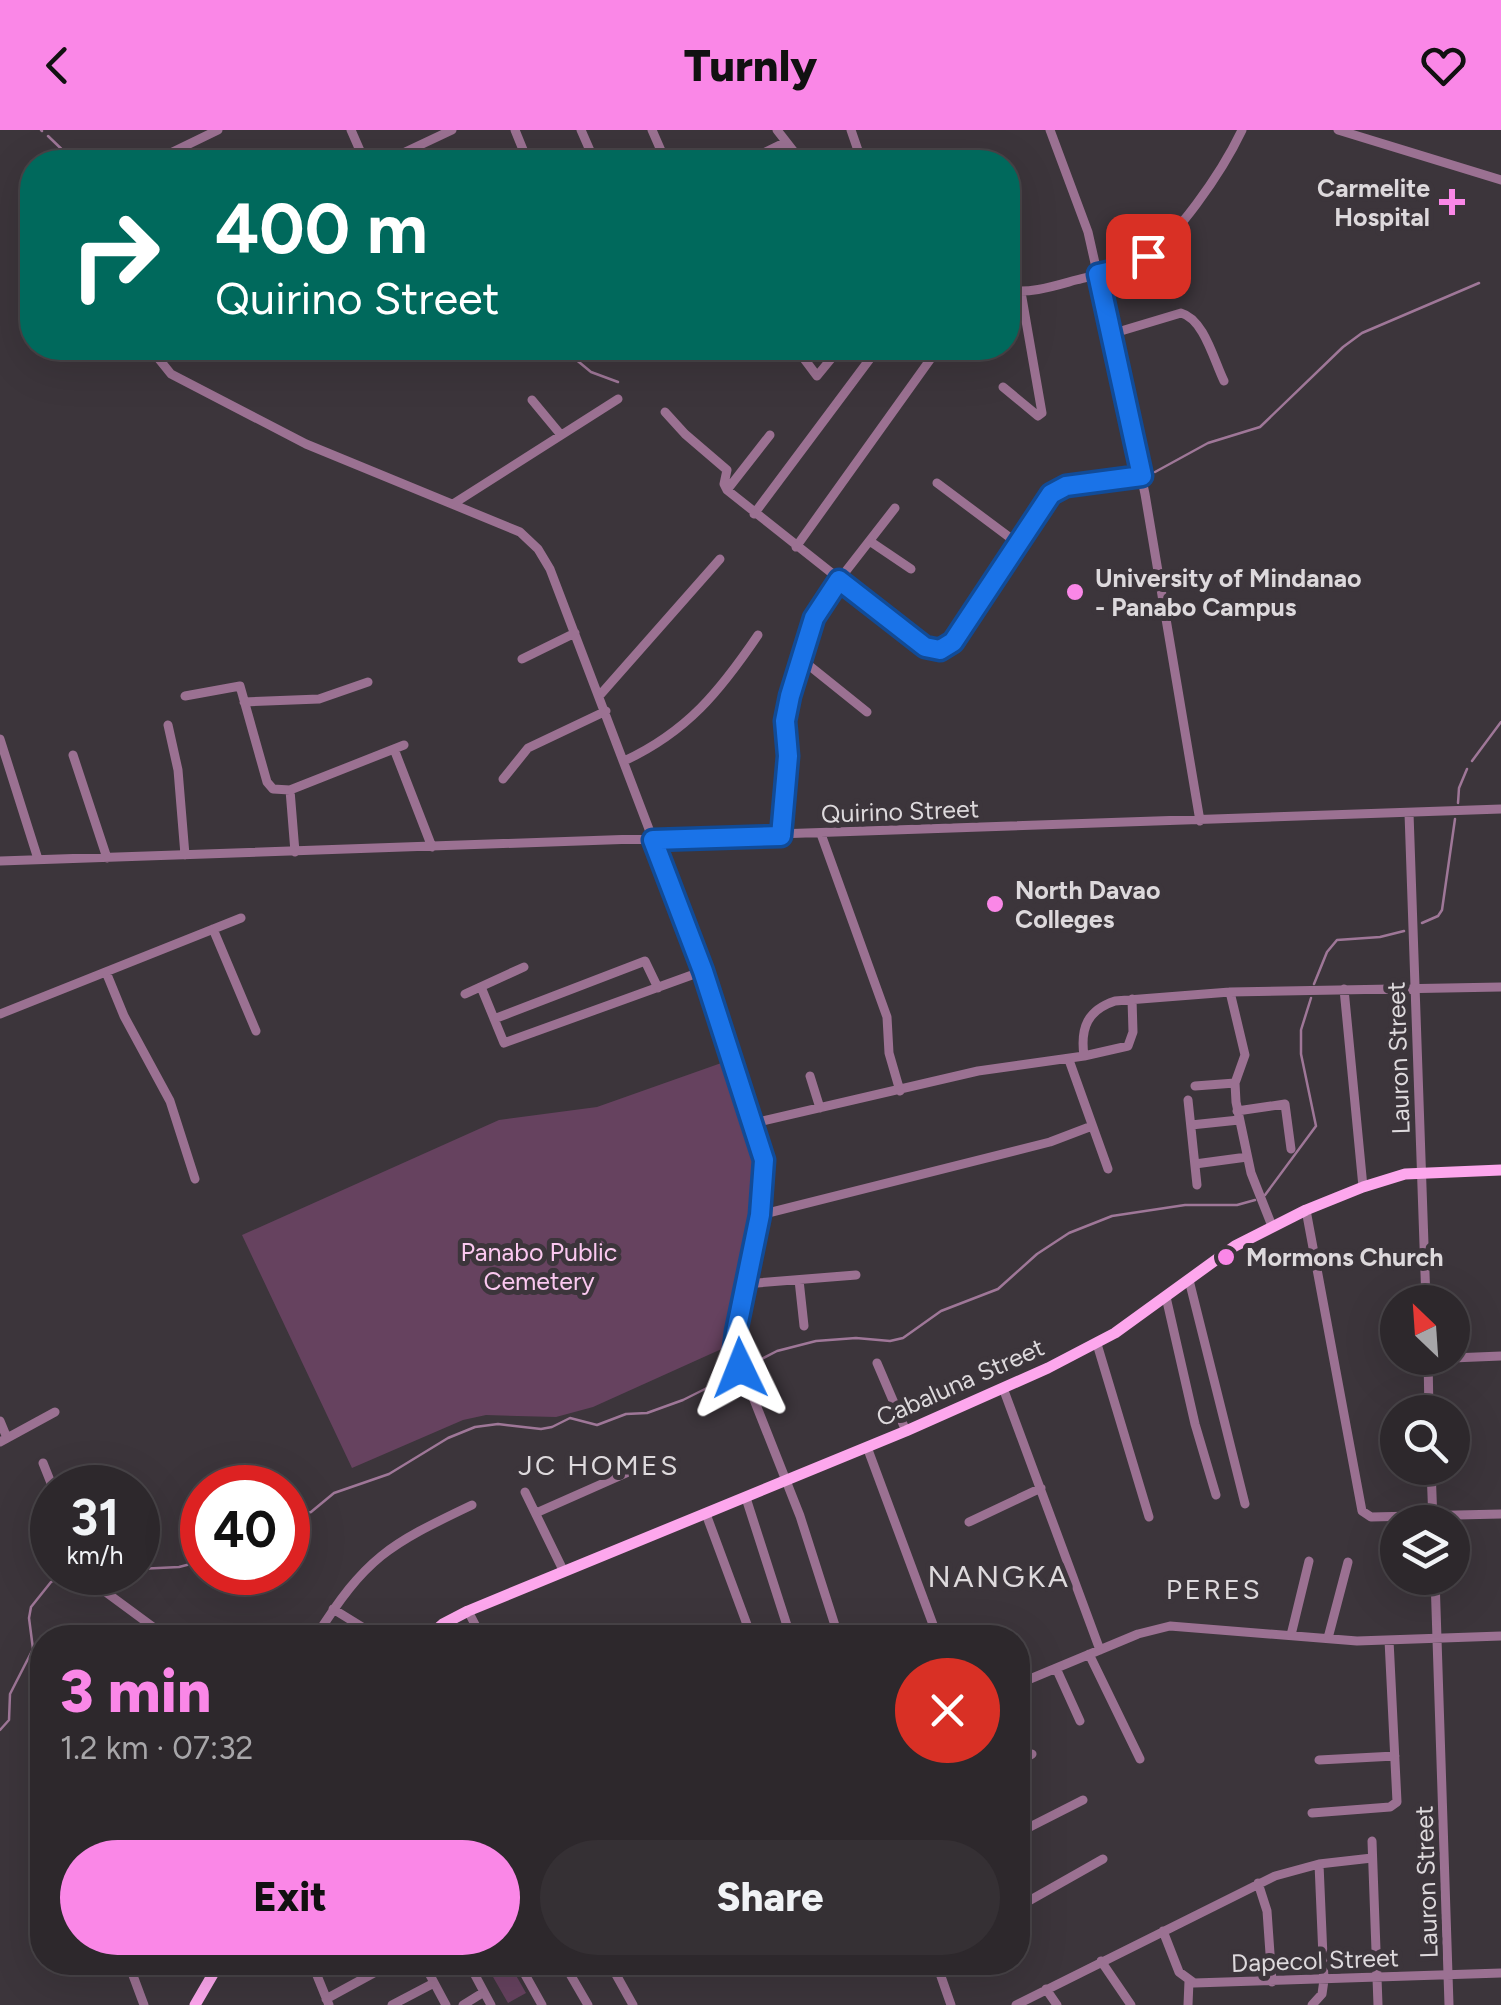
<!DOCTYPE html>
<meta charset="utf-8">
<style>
body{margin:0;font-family:Figtree,sans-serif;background:#353034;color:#f1f3f6;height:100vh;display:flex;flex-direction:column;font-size:38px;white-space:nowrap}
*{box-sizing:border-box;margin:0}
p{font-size:32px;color:#a7a6a9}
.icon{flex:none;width:55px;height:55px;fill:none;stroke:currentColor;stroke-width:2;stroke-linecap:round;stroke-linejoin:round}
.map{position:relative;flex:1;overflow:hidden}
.drawer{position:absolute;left:30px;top:1495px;width:1000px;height:350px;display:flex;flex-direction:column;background:#2d282c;border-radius:40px;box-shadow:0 10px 40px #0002,0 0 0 2px #484448}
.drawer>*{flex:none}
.guide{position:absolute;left:20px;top:20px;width:1000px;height:210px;border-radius:40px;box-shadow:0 10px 40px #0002,0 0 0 2px #484448;background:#00695c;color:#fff;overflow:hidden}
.needle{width:65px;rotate:335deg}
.buttons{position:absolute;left:1380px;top:1155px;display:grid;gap:20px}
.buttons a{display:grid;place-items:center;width:90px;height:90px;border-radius:50%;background:#2d282c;box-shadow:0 10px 40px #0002,0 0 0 2px #484448;font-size:50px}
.speed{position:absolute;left:30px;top:1335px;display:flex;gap:20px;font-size:50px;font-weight:700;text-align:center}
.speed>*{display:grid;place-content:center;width:130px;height:130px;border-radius:50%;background:#2d282c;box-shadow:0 10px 40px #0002,0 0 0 2px #484448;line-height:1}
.speed small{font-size:25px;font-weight:400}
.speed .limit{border:15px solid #d22;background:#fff;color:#111}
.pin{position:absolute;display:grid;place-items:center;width:85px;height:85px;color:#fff;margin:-42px;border-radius:20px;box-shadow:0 5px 15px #0006}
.me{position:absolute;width:110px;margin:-55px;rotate:358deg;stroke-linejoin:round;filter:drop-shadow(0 0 8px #0008)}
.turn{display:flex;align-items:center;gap:35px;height:210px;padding:0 30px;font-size:45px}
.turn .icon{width:130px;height:130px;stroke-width:2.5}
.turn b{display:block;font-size:70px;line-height:85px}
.round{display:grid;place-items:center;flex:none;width:105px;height:105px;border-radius:52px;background:#353034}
.summary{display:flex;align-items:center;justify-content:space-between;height:170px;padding:0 30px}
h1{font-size:60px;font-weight:800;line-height:75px;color:#fa87e7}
.button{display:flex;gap:20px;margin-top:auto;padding:20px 30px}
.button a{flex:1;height:115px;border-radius:60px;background:#fa87e7;color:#111;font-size:40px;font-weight:800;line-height:115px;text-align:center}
.button a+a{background:#353034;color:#f1f3f6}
header{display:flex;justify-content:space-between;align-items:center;height:130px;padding:0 30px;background:#fa87e7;color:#111;font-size:45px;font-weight:800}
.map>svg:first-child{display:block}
</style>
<header><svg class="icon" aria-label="back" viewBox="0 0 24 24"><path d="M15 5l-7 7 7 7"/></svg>Turnly<svg class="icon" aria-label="heart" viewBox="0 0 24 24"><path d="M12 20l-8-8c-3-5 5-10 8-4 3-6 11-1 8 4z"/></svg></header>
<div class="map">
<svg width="1501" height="1875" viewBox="0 0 1501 1875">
<rect width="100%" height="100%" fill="#3c353b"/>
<path fill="#66425f" d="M727 931 756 1023 759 1047 726 1217 593 1277 556 1287 486 1285 463 1290 352 1338 242 1105 499 990 597 977Z
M502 1833H509L526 1863 508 1873 489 1840Z"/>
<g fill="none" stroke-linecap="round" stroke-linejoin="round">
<path stroke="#9f7798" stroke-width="2.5" d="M41 0 42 1
M48 6 75 32
M562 218 591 242 618 252
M1155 342 1208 313 1260 297 1343 217 1362 203 1479 153
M1472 631 1501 592
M1458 673 1459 658 1467 639
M1422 793 1438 786 1442 780 1455 689
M1314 854 1327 822 1337 810 1380 807 1404 801
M1265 1065 1316 996 1301 924V900L1311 868
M748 1236 777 1221 816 1211 856 1208 890 1211 903 1208 941 1181 998 1159 1037 1124 1069 1103 1112 1086 1185 1075H1237L1255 1070
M288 1387 311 1382 334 1363 389 1344 448 1308 475 1297 498 1294 541 1299 552 1297 570 1288 597 1295 626 1284 647 1283 683 1270 735 1244
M138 1439 179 1437 202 1431
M0 1600 9 1590 10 1564 33 1519 29 1488 31 1477 51 1452 70 1442"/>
<path stroke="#9b7192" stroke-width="9" d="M351 0 365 32
M515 0 528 32
M581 0 595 32
M652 0 666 32
M777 0 802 32
M851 0 862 32
M1050 0 1088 102 1111 204 1145 364 1200 691
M1338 0 1501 50
M152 32 218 0
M384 32 452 0
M745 32 786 12
M1008 160C1030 164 1054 156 1076 150 1096 145 1118 142 1136 133 1174 115 1224 38 1242 0
M1111 204 1181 183C1204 189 1214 231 1224 251
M150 218 171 244 306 314 520 402 538 419 550 439 703 841 764 1029 760 1085 734 1219 800 1386 839 1508
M796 218 817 246 840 218
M1003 257 1038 286 1042 283 1021 162
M532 270 561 305
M665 282 685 304 727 340 724 354 727 360
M937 353 1017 413
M727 360 925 517 940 520 953 512 1051 364 1066 356 1142 347
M727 360 770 305
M453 374 618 269
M754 384 878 218
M871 412 911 439
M796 417 932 227
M522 529 575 503
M801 529 867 582
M600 565 720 429
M185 566 240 556 267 652 273 659 290 660 404 615
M244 572 319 569 368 552
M168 595 178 640 185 725
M0 609 38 729
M394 619 432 717
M73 625 107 728
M624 631C687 602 720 561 758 505
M503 649 528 618 606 581
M290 660 295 722
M1409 683 1426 1172
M821 704 887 887 889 923 900 961
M781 706 787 649 785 591 807 509 815 488 839 450 895 378
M0 731 1501 679
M213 799 256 901
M106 842 124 886 170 971 195 1049
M481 857 504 913 703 841
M1344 859 1363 1057
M1230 862 1245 925 1235 953 1236 972 1251 1043 1272 1096
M465 864 524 837
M0 884 241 788
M494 889 645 831 658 858
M1084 926 1128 916 1133 902 1132 869
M1069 930 1108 1039
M810 946 820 978
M1195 956 1235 953
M1188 970 1197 1055
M1237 981 1285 974 1291 1019
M754 993 978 941 1084 926C1080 897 1088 880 1115 871L1230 862 1501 857
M1191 995 1239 990
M1195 1034 1247 1027
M1306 1080 1362 1381 1371 1387 1501 1384
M760 1085 1050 1012 1092 996
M799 1150 804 1196
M1189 1150 1245 1374
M744 1154 856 1145
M1166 1167 1195 1294 1216 1365
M1097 1214 1149 1387
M1428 1228 1429 1282
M1428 1229 1501 1226
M877 1233 906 1301
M1003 1258 1100 1520
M0 1291 7 1308
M0 1312 55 1282
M867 1317 938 1508
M43 1333 53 1358
M1431 1338 1433 1392
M525 1362 564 1442
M746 1368 791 1508
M536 1383 658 1329
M706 1384 752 1508
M969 1392 1041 1358
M84 1442 92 1452 168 1508
M1435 1448 1449 1875
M333 1479 380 1508
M468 1481 482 1508
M1291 1505 1309 1431
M315 1508C366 1427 388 1415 472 1375
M1328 1508 1348 1432
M1089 1524 1140 1629
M1056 1538 1080 1591
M1018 1554 1138 1504 1170 1496 1357 1511 1501 1506
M1319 1630 1395 1626
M1018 1632 1032 1624
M1312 1683 1390 1677 1397 1672 1389 1510
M1018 1703 1083 1670
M1372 1711 1378 1875
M1258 1753 1267 1781 1272 1852
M1018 1777 1103 1729
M1163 1801 1179 1842 1194 1853 1501 1843
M1101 1831 1131 1875
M128 1832 144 1875
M320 1832 316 1843 329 1875
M423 1832 446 1875
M468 1832 491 1875
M518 1832 542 1875
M563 1832 588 1875
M609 1832 633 1875
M936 1832 951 1875
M1046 1859 1057 1875
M326 1869 394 1832
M392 1875 434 1853
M463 1875 484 1862
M1016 1875 1275 1746 1319 1734 1372 1728
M1188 1875 1189 1851
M1312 1875 1322 1864 1324 1850 1319 1734"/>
<path stroke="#fda7ed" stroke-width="11" d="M427 1508 443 1494 468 1481 906 1301 1048 1238 1115 1203 1235 1116 1306 1080 1363 1057 1405 1044 1501 1040
M195 1875 220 1832"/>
</g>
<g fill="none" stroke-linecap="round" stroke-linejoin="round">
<defs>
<path id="route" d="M740 1238 734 1219 736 1202 760 1085 764 1030 703 841 653 710 781 706 788 626 785 591 790 566 814 488 839 450 925 517 940 520 953 512 1051 364 1066 356 1142 346 1098 144 1126 138 1148 126"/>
</defs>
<use href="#route" stroke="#114b97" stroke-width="25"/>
<use href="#route" stroke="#1a73e8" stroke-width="18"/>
</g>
<g fill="#fa87e7" stroke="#3c353b" stroke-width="4">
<path d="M1447 57h10v10h10v10h-10v10h-10v-10h-10v-10h10z"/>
<circle cx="1075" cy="462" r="10"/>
<circle cx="995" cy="774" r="10"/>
<circle cx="1226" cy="1127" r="10"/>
</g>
<g text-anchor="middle" stroke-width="10" stroke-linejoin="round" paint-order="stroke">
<g font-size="25" font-weight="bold" fill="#ddd9dc" stroke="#3c353b" text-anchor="start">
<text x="1430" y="67" text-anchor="end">Carmelite<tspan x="1430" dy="29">Hospital</tspan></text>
<text x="1095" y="457">University of Mindanao<tspan x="1095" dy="29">- Panabo Campus</tspan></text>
<text x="1015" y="769">North Davao<tspan x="1015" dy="29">Colleges</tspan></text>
<text x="1246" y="1136">Mormons Church</text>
</g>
<g font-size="25" fill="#ddd9dc" stroke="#3c353b">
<text transform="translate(900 681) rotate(-2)" y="9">Quirino Street</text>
<text transform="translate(1398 928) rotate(-92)" y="9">Lauron Street</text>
<text transform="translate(960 1252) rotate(-24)" y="9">Cabaluna Street</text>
<text transform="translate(1426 1752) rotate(-92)" y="9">Lauron Street</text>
<text transform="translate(1315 1830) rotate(-2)" y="9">Dapecol Street</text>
</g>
<g font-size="25" fill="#fbc8f0" stroke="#3c353b">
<text x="539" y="1131">Panabo Public<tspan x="539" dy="29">Cemetery</tspan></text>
</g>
<g font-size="28" letter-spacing="2.5" fill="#ddd9dc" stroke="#3c353b">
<text x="599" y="1345">JC HOMES</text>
<text x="1214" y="1469">PERES</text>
</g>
<g font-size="30" letter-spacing="2.5" fill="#ddd9dc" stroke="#3c353b">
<text x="999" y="1457">NANGKA</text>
</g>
</g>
</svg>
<div class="buttons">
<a><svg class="needle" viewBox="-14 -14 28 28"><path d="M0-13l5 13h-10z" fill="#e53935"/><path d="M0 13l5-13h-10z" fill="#a7a6a9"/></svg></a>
<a><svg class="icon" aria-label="search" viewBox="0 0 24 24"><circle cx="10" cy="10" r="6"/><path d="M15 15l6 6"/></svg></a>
<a><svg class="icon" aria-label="layers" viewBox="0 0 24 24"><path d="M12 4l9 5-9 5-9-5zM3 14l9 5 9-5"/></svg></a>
</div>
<div class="speed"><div>31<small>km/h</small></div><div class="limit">40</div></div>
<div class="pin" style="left:1148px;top:126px;background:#d93025"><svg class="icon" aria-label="arrive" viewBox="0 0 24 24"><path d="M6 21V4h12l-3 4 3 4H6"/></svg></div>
<svg class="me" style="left:740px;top:1238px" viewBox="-20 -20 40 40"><path d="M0-17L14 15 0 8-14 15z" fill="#1a73e8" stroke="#fff" stroke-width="4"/></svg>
<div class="guide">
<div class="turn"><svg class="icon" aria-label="right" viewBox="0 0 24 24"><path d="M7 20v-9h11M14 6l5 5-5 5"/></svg><div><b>400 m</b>Quirino Street</div></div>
</div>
<section class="drawer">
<div class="summary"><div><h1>3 min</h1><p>1.2 km · 07:32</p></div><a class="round" style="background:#d93025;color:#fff"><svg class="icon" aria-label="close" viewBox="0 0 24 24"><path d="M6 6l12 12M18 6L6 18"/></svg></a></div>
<div class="button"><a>Exit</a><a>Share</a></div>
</section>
</div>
